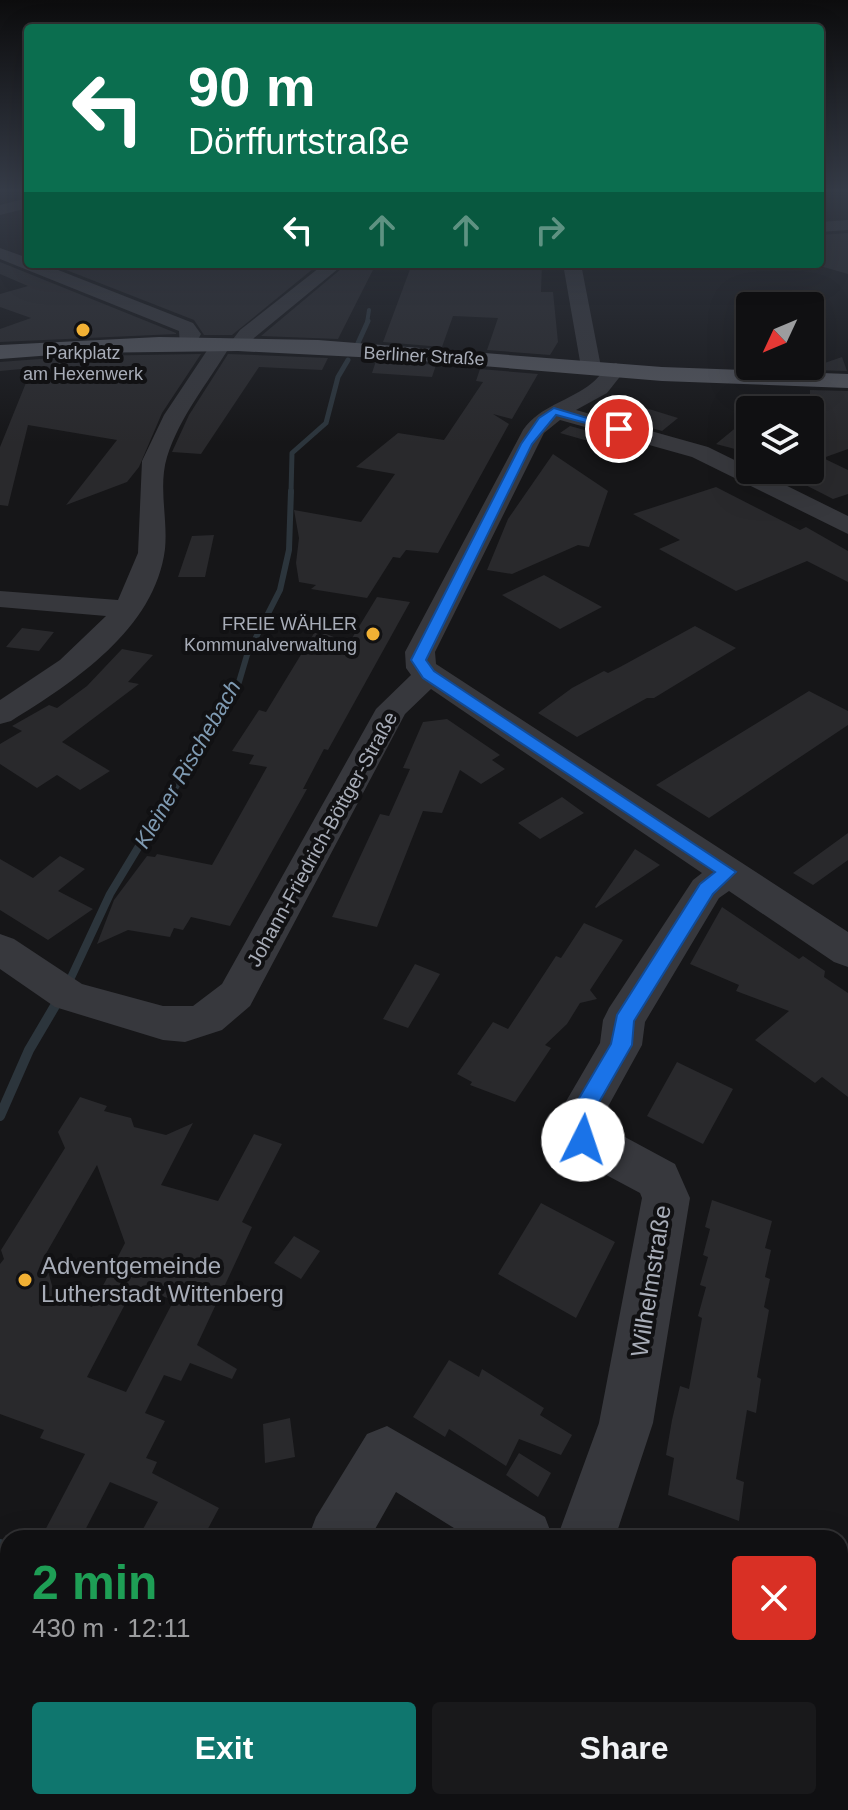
<!DOCTYPE html>
<meta charset="utf-8">
<style>
body{margin:0;font-family:Arial,sans-serif;background:#19191b;color:#f1f3f6;height:100vh;display:flex;flex-direction:column;font-size:30px;white-space:nowrap}
*{box-sizing:border-box;margin:0}
p{font-size:26px;color:#9c9d9f}
.icon{flex:none;width:44px;height:44px;fill:none;stroke:currentColor;stroke-width:2;stroke-linecap:round;stroke-linejoin:round}
.map{position:relative;flex:1;overflow:hidden}
.drawer{position:absolute;left:0px;top:1530px;width:848px;height:280px;display:flex;flex-direction:column;background:#101012;border-radius:24px 24px 0 0;box-shadow:0 8px 32px #0002,0 0 0 2px #303032}
.drawer>*{flex:none}
.guide{position:absolute;left:24px;top:24px;width:800px;height:244px;border-radius:8px;box-shadow:0 8px 32px #0002,0 0 0 2px #303032;background:#0b6e4f;color:#fff;overflow:hidden}
.needle{width:52px;rotate:226deg}
.tools{position:absolute;left:736px;top:292px;display:grid;gap:16px}
.tools a{display:grid;place-items:center;width:88px;height:88px;border-radius:8px;background:#101012;box-shadow:0 8px 32px #0002,0 0 0 2px #303032;font-size:40px}
.pin{position:absolute;display:grid;place-items:center;width:68px;height:68px;color:#fff;margin:-34px;border:4px solid #fff;border-radius:50%;box-shadow:0 2px 8px #0007}
.me{position:absolute;width:88px;margin:-44px;rotate:4deg;stroke-linejoin:round;filter:drop-shadow(0 0 6px #0008)}
.turn{display:flex;align-items:center;gap:28px;height:168px;padding:0 32px;font-size:36px}
.turn .icon{width:104px;height:104px;stroke-width:2.5}
.turn b{display:block;font-size:56px;line-height:68px}
.lanes{display:flex;align-items:center;height:76px;padding:0 32px;background:#0003;justify-content:center;gap:40px;direction:ltr}
.lanes .off{opacity:.35}
.round{display:grid;place-items:center;flex:none;width:84px;height:84px;border-radius:8px;background:#19191b}
.overview{display:flex;align-items:center;justify-content:space-between;height:136px;padding:0 32px}
h1{font-size:48px;font-weight:800;line-height:60px;color:#1e9e55}
.cta{display:flex;gap:16px;margin-top:auto;padding:16px 32px}
.cta a{flex:1;height:92px;border-radius:8px;background:#0f766e;color:#fff;font-size:32px;font-weight:800;line-height:92px;text-align:center}
.cta a+a{background:#19191b;color:#f1f3f6}
.map>svg:first-child{display:block}
</style>
<div class="map">
<svg width="848" height="1810" viewBox="0 0 848 1810">
<rect width="100%" height="100%" fill="#161618"/>
<path fill="#1c231d" d="M63 1802H192L199 1810H59Z"/>
<g fill="none" stroke-linecap="round" stroke-linejoin="round">
<path stroke="#2c353c" stroke-width="4" d="M367 323 369 310"/>
<path stroke="#2c353c" stroke-width="5" d="M358 343 368 321
M291 493 292 453 326 423 338 377 348 360"/>
<path stroke="#2c353c" stroke-width="6" d="M221 711 239 682 247 655 280 590 289 550 291 491"/>
<path stroke="#2c353c" stroke-width="8" d="M68 984 110 894 222 709"/>
<path stroke="#2c353c" stroke-width="10" d="M0 1116 29 1050 59 999"/>
<path stroke="#2c353c" stroke-width="12" d="M0 1545 8 1552
M262 1802 270 1810"/>
</g>
<path fill="#29292c" fill-rule="evenodd" d="M848 233V274L820 266V235Z
M0 262 176 333V334L0 342V329L31 318 0 307V294L28 286 0 274Z
M51 264H319L232 335H204L194 320Z
M347 264H376L338 339 261 336Z
M412 264H542L541 292H553L558 342 550 355 487 350 498 318 453 316 442 347 383 342Z
M201 354 162 413 139 467 127 482 66 505 117 440 28 425 8 506 0 505V447L32 368 0 371V362L79 356Z
M228 354 328 358 322 370 259 367 201 454 172 452 189 415Z
M842 357 847 371 810 370V368Z
M376 361 398 362 436 365 432 377 372 373Z
M480 369 538 374 512 419 493 414 509 424 438 553 406 550 400 558 393 557 367 598 311 589 316 585 299 582 296 563 299 538 294 510 361 522 395 474 356 467 398 433 444 440 483 382 476 381Z
M810 390 848 391V449L823 458 848 470V494L833 499 782 473 810 470Z
M611 399 636 405 678 418 662 431 592 411Z
M750 416V453L716 444Z
M570 426 643 446 634 454 560 433Z
M553 454 608 491 589 547 578 545 512 574 487 570 508 519Z
M716 487 800 530 806 527 848 551V582L807 561 736 591 659 549 680 540 633 514Z
M214 535 205 577H178L192 536Z
M544 575 571 590 602 607 560 629 502 595Z
M377 597 410 602 328 750 324 749 303 789H307L230 926 191 917 183 930 174 928 170 937 128 930 97 944 114 900 147 856 155 857 157 854 212 865 267 767 249 764 254 755 232 751 259 710 266 712 316 630 349 643Z
M695 626 736 648 654 698H647L577 737 538 713 572 688 604 671 608 673 620 667Z
M22 628 54 632 39 651 6 647Z
M122 649 153 655 128 682 139 684 62 742 110 771 80 790 57 775 37 788 0 764V744L22 731 12 726 49 705 57 708 87 686Z
M809 691 848 711V725L709 818 656 785Z
M447 719 500 755 492 760 505 769 481 784 460 770 442 813 423 811 377 927 332 917 380 814 389 816 410 769 403 768 423 722Z
M562 797 584 813 540 839 518 823Z
M848 833V860L813 885 793 873Z
M635 849 660 865 596 908 595 907Z
M60 856 85 869 58 891 93 909 48 940 0 910V859L33 878Z
M722 907 799 959 803 956 825 971 824 977 848 993V1097L822 1077 815 1083 755 1040 789 1011 736 991 739 985 690 964Z
M584 923 623 940 590 990 597 999 580 1003 567 1024 545 1045 551 1048 515 1102 470 1085 472 1082 457 1074 493 1022 508 1029 556 956 561 958Z
M415 964 440 974 408 1028 383 1019Z
M677 1062 733 1089 703 1144 647 1116Z
M80 1097 107 1106 104 1111 131 1118 134 1127 166 1135 193 1123 161 1185 218 1201 254 1134 282 1144 242 1222 252 1227 197 1345 237 1369 232 1379 190 1363 181 1381 164 1375 145 1413 165 1421 146 1458 157 1462 152 1473 219 1508 203 1538H138L158 1502 110 1482 81 1538H41L85 1454 40 1438 44 1430 0 1414V1264L4 1259 1 1250 65 1148 58 1132ZM97 1165 125 1243 92 1307 55 1296 44 1257ZM134 1287 174 1300 126 1392 87 1377Z
M712 1200 772 1221 765 1248 771 1250 765 1277 770 1279 764 1307 769 1310 757 1377 761 1379 756 1413 747 1410 736 1479 744 1482 739 1521 668 1495 674 1458 666 1455 672 1420 680 1386 689 1389 702 1318 698 1316 706 1287 700 1285 708 1257 703 1255 710 1229 705 1227Z
M541 1203 615 1242 576 1318 498 1274Z
M294 1236 320 1251 301 1279 274 1263Z
M449 1360 479 1377 482 1369 544 1408 540 1415 572 1435 561 1455 519 1439 506 1466 449 1429 445 1437 413 1417Z
M290 1418 295 1457 265 1463 263 1424Z
M519 1453 551 1473 538 1497 506 1475Z"/>
<g fill="none" stroke-linecap="round" stroke-linejoin="round">
<path fill="#37383d" fill-rule="evenodd" d="M28 198V208L0 215V205Z
M848 220V230L820 232V222Z
M0 248 28 258V264H43L193 323 201 334 194 347H180L179 331 0 259Z
M324 264H344L254 338 246 349 239 351 230 346C208 383 180 416 167 457 158 487 168 518 165 549 155 629 74 682 11 721L0 724V700L60 660 106 616 0 607V591L118 600 138 553 142 461 164 415 214 340 221 338 230 343 240 330Z
M563 264H581L601 367 598 371 591 373 581 367Z
M616 363 626 369 607 393 576 410 708 447 848 516V534L692 457 560 420 544 433 435 652 436 664 848 932V967L834 962 729 891 719 898 645 1022 642 1045 599 1123 675 1164 690 1198 653 1423 615 1538H557L599 1423 642 1198 640 1193 567 1154 554 1122 600 1043 603 1020 609 1008 693 880 702 873 431 689 405 714 250 1006 222 1030 185 1042 163 1040 55 1007 0 969V934L14 939 82 984 163 1006H193L222 984 376 709 411 675 406 668 405 652 523 430C541 405 568 402 592 383 601 376 605 366 616 363Z
M387 1426 545 1517 553 1538H470L396 1492 370 1538H308L316 1517 367 1434Z"/>
<path fill="#53555c" fill-rule="evenodd" d="M159 337 318 340 662 367 848 374V388L662 381 398 359 238 351 79 353 0 359V345Z"/>
</g>
<linearGradient id="sky" x2="0" y2="1"><stop stop-color="#0c0c0d"/><stop offset="0.43" stop-color="#363c48"/><stop offset="1" stop-color="#363c48" stop-opacity="0"/></linearGradient>
<rect width="848" height="443" fill="url(#sky)"/>
<path fill="#1a73e8" stroke="#114b97" stroke-width="2" d="M554 408 624 429 619 432 556 415 532 444 426 660 434 671 736 872 713 894 634 1021 632 1045 587 1123 594 1140 591 1146H575L565 1122 611 1044 617 1015 700 884 715 872 423 678 411 660 521 444 539 418Z"/>
<g fill="#f2b134" stroke="#111113" stroke-width="3">
<circle cx="83" cy="330" r="8"/>
<circle cx="373" cy="634" r="8"/>
<circle cx="25" cy="1280" r="8"/>
</g>
<g text-anchor="middle" stroke-width="8" stroke-linejoin="round" paint-order="stroke">
<g font-size="18" fill="#a8adb8" stroke="#111113">
<text x="83" y="359">Parkplatz<tspan x="83" dy="21">am Hexenwerk</tspan></text>
<text x="357" y="630" text-anchor="end">FREIE WÄHLER<tspan x="357" dy="21">Kommunalverwaltung</tspan></text>
</g>
<g font-size="18" fill="#a8adb8" stroke="#111113">
<text transform="translate(424 356) rotate(3)" y="6">Berliner Straße</text>
</g>
<g font-size="20" fill="#a8adb8" stroke="#111113">
<text transform="translate(322 839) rotate(-61)" y="7">Johann-Friedrich-Böttger-Straße</text>
</g>
<g font-size="22" font-style="italic" fill="#7f9bb3" stroke="#111113">
<text transform="translate(187 764) rotate(-60)" y="8">Kleiner Rischebach</text>
</g>
<g font-size="24" fill="#a8adb8" stroke="#111113" text-anchor="start">
<text x="41" y="1274">Adventgemeinde<tspan x="41" dy="28">Lutherstadt Wittenberg</tspan></text>
</g>
<g font-size="24" fill="#a8adb8" stroke="#111113">
<text transform="translate(651 1281) rotate(-81)" y="8">Wilhelmstraße</text>
</g>
</g>
</svg>
<div class="tools">
<a><svg class="needle" viewBox="-14 -14 28 28"><path d="M0-13l5 13h-10z" fill="#e53935"/><path d="M0 13l5-13h-10z" fill="#9c9d9f"/></svg></a>
<a><svg class="icon" aria-label="layers" viewBox="0 0 24 24"><path d="M12 4l9 5-9 5-9-5zM3 14l9 5 9-5"/></svg></a>
</div>
<div class="pin" style="left:619px;top:429px;background:#d93025"><svg class="icon" aria-label="arrive" viewBox="0 0 24 24"><path d="M6 21V4h12l-3 4 3 4H6"/></svg></div>
<svg class="me" style="left:583px;top:1140px" viewBox="-20 -20 40 40"><circle r="19" fill="#fff"/><path d="M0-13L10 11 0 6-10 11z" fill="#1a73e8"/></svg>
<div class="guide">
<div class="turn"><svg class="icon" aria-label="left" viewBox="0 0 24 24"><path d="M17 20v-9H6M10 6l-5 5 5 5"/></svg><div><b>90 m</b>Dörffurtstraße</div></div>
<div class="lanes"><svg class="icon" aria-label="left" viewBox="0 0 24 24"><path d="M17 20v-9H6M10 6l-5 5 5 5"/></svg><svg class="icon off" aria-label="ahead" viewBox="0 0 24 24"><path d="M12 20V5M6 11l6-6 6 6"/></svg><svg class="icon off" aria-label="ahead" viewBox="0 0 24 24"><path d="M12 20V5M6 11l6-6 6 6"/></svg><svg class="icon off" aria-label="right" viewBox="0 0 24 24"><path d="M7 20v-9h11M14 6l5 5-5 5"/></svg></div>
</div>
<section class="drawer">
<div class="overview"><div><h1>2 min</h1><p>430 m · 12:11</p></div><a class="round" style="background:#d93025;color:#fff"><svg class="icon" aria-label="close" viewBox="0 0 24 24"><path d="M6 6l12 12M18 6L6 18"/></svg></a></div>
<div class="cta"><a>Exit</a><a>Share</a></div>
</section>
</div>
